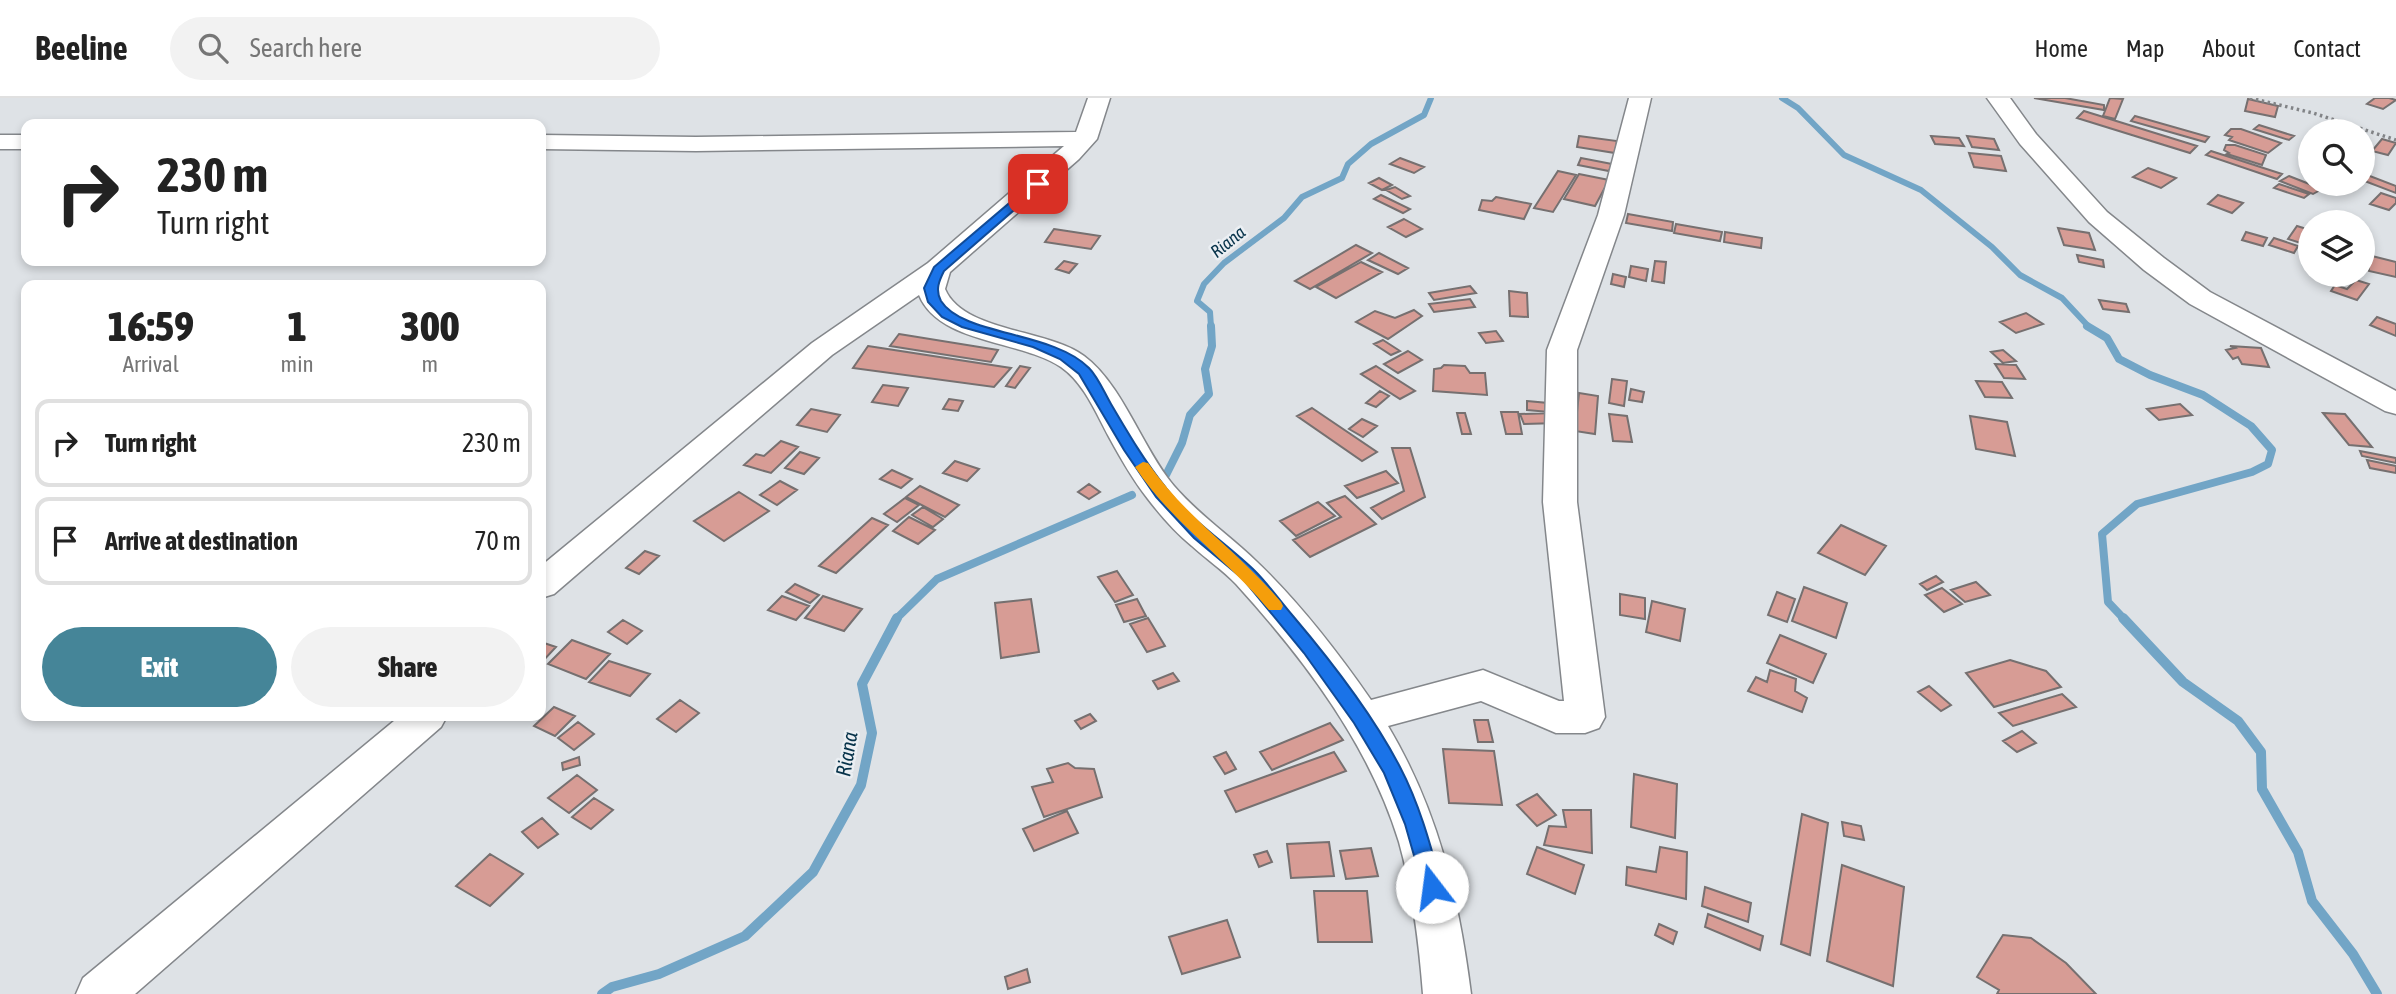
<!DOCTYPE html>
<style>
body{margin:0;font-family:"Asap Condensed",sans-serif;background:#f2f2f2;color:#222;height:100vh;display:flex;flex-direction:column;font-size:26px;white-space:nowrap}
*{box-sizing:border-box;margin:0}
p{font-size:23px;color:#767676}
.icon{flex:none;width:38px;height:38px;fill:none;stroke:currentColor;stroke-width:2;stroke-linecap:round;stroke-linejoin:round}
.map{position:relative;flex:1;overflow:hidden}
.side{position:absolute;left:21px;top:182px;width:525px;height:441px;display:flex;flex-direction:column;background:#fff;border-radius:14px;box-shadow:0 4px 10px #0003}
.side>*{flex:none}
.hud{position:absolute;left:21px;top:21px;width:525px;height:147px;border-radius:14px;box-shadow:0 4px 10px #0003;background:#fff;color:#222;overflow:hidden}
.buttons{position:absolute;left:2298px;top:21px;display:grid;gap:14px}
.buttons a{display:grid;place-items:center;width:77px;height:77px;border-radius:50%;background:#fff;box-shadow:0 4px 10px #0003;font-size:35px}
.pin{position:absolute;display:grid;place-items:center;width:60px;height:60px;color:#fff;margin:-30px;border-radius:14px;box-shadow:0 4px 10px #0006}
.me{position:absolute;width:77px;margin:-38px;rotate:345deg;stroke-linejoin:round;filter:drop-shadow(0 0 5px #0008)}
.turn{display:flex;align-items:center;gap:24px;height:147px;padding:0 21px;font-size:32px}
.turn .icon{width:91px;height:91px;stroke-width:2.5}
.turn b{display:block;font-size:49px;line-height:60px}
.eta{display:flex;justify-content:space-evenly;align-items:center;height:119px;text-align:center}
.eta b{font-size:42px;font-weight:800;line-height:49px}
.cta{display:flex;gap:14px;margin-top:auto;padding:14px 21px}
.cta a{flex:1;height:80px;border-radius:42px;background:#458598;color:#fff;font-size:28px;font-weight:800;line-height:80px;text-align:center}
.cta a+a{background:#f2f2f2;color:#222}
ul{padding:0;list-style:none}
li{display:flex;align-items:center;gap:21px;height:88px;margin:0 14px 10px;padding:0 7px;border:4px solid #e0e0e0;border-radius:14px}
li div{flex:1}
li b{display:block;font-size:26px}
li em{font-style:normal}
header{display:flex;align-items:center;gap:42px;box-sizing:border-box;height:98px;padding:0 35px;background:#fff;border-bottom:2px solid #e0e0e0}
header strong{font-size:33px}
nav{display:flex;gap:38px;margin-inline-start:auto;font-size:24px}
.search{width:490px;height:63px;background:#f2f2f2;display:flex;align-items:center;gap:18px;box-sizing:border-box;padding:0 24px;border-radius:38px;color:#767676;font-size:26px}
.map>svg:first-child{display:block}
</style>
<header>
<strong>Beeline</strong>
<div class="search"><svg class="icon" aria-label="search" viewBox="0 0 24 24"><circle cx="10" cy="10" r="6"/><path d="M15 15l6 6"/></svg>Search here</div>
<nav><a>Home</a><a>Map</a><a>About</a><a>Contact</a></nav>
</header>
<div class="map">
<svg width="2396" height="896" viewBox="0 0 2396 896">
<rect width="100%" height="100%" fill="#dee2e6"/>
<g fill="none" stroke-linecap="round" stroke-linejoin="round">
<path stroke="#72a5c6" stroke-width="6" d="M1782 0 1798 10 1844 57 1921 92 1992 149 2020 177 2062 200 2089 229
M1211 229 1210 214 1197 203 1204 186 1224 165 1284 120 1302 99 1342 80 1348 66 1371 46 1424 17 1431 0"/>
<path stroke="#72a5c6" stroke-width="8" d="M2087 228 2107 240 2119 261 2150 277 2203 297 2251 328 2272 352 2268 366 2252 374 2137 406 2102 436 2108 504 2125 522
M1166 377 1182 345 1190 317 1209 296 1205 271 1212 248 1211 228
M895 522 937 481 1132 397"/>
<path stroke="#72a5c6" stroke-width="10" d="M2123 520 2183 584 2238 623 2261 654 2262 691 2298 754 2312 803 2353 856 2377 896
M602 896 612 889 659 876 745 838 813 774 861 687 872 635 862 586 897 520"/>
</g>
<path fill="#d79c95" stroke="#767070" stroke-width="2" d="M2034 0H2065L2104 7V12Z
M2110 0 2123 1 2115 21 2103 18Z
M2375 0H2389L2396 2 2383 11 2367 6Z
M2248 1 2278 8 2275 19 2245 13Z
M2084 13 2197 48 2190 55 2077 20Z
M2135 18 2209 39 2205 44 2131 23Z
M2259 27 2294 38 2289 42 2254 31Z
M2231 31H2241L2281 45 2268 55 2229 42 2232 39 2225 37Z
M1579 38 1617 43 1615 55 1577 49Z
M1931 38 1959 40 1964 48 1935 46Z
M1967 38 1994 41 1999 52 1972 49Z
M2382 41 2396 45 2388 57 2372 53Z
M2226 47H2235L2266 57 2262 67 2227 56 2229 55 2224 52Z
M2211 53 2282 76 2277 81 2206 57Z
M1969 55 2001 58 2006 73 1974 69Z
M1400 60 1424 69 1414 75 1390 66Z
M1581 60 1612 66 1609 73 1578 67Z
M2148 70 2176 80 2161 90 2133 79Z
M1558 73 1576 77 1553 114 1534 110Z
M2362 75 2396 88V95L2362 82Z
M1579 76 1609 82 1595 108 1564 101Z
M2289 78 2322 91 2313 96 2280 83Z
M1379 80 1392 87 1382 92 1369 85Z
M2279 86 2309 96 2304 100 2274 90Z
M1395 89 1410 98 1402 101 1386 92Z
M2381 95 2396 100V105L2389 112 2370 106Z
M1381 97 1410 111 1403 115 1374 101Z
M2218 97 2243 105 2232 115 2208 106Z
M1496 99 1531 106 1524 121 1479 112 1482 102 1492 103Z
M1628 116 1673 124 1672 133 1626 125Z
M1404 121 1422 131 1406 139 1388 129Z
M1676 126 1722 134 1720 143 1674 135Z
M2297 128 2310 132V148L2288 141Z
M2058 130 2089 135 2095 152 2064 147Z
M1054 131 1100 138 1091 151 1045 144Z
M1725 134 1762 140 1761 150 1724 144Z
M2246 134 2267 140 2263 148 2242 142Z
M2274 140 2298 148 2294 155 2269 147Z
M1356 147 1372 155 1310 191 1295 183Z
M1379 155 1408 170 1398 176 1368 162Z
M2077 157 2103 162 2104 169 2079 164Z
M2368 157 2396 164V179L2369 173Z
M1064 163 1077 166 1069 175 1056 171Z
M1655 163 1666 164 1664 185 1652 183Z
M1361 164 1382 174 1336 200 1316 189Z
M1631 168 1648 171 1646 183 1629 179Z
M1613 176 1626 179 1624 189 1611 186Z
M2356 182 2369 186 2357 202 2331 193 2335 187 2347 191Z
M1470 188 1476 195 1434 202 1429 195Z
M1509 193 1527 195 1528 219 1510 218Z
M1470 201 1475 209 1434 214 1429 206Z
M2099 202 2126 206 2129 214 2103 211Z
M1414 212 1422 218 1388 241 1356 224 1375 213 1395 220Z
M2026 215 2043 226 2016 235 2000 224Z
M2377 219 2396 226V238L2370 227Z
M1496 233 1503 243 1486 245 1479 235Z
M899 236 998 252 991 264 890 248Z
M1383 242 1400 253 1391 257 1374 246Z
M868 248 1011 270 994 289 853 270Z
M2230 248 2261 250 2269 269 2242 266 2238 259 2233 261 2226 252 2235 250Z
M2003 252 2016 263 2003 265 1991 254Z
M1408 253 1422 262 1398 275 1384 266Z
M1995 266 2016 267 2025 281 2004 280Z
M1444 267 1465 268 1470 275H1485L1487 297 1433 293 1434 271 1441 270Z
M1020 268 1030 270 1015 290 1006 288Z
M1376 268 1415 293 1400 301 1361 276Z
M1612 281 1627 283 1624 308 1609 305Z
M1976 283 2002 284 2012 300 1985 299Z
M883 287 908 290 898 308 872 304Z
M1631 291 1644 294 1642 304 1629 302Z
M1380 293 1389 298 1376 309 1366 305Z
M1579 295 1598 298 1595 336 1575 333Z
M949 301 963 303 958 313 943 311Z
M1527 303 1548 305 1549 314 1527 312Z
M2180 306 2192 317 2159 322 2147 311Z
M1312 310 1377 354 1362 363 1297 318Z
M811 311 840 317 827 334 797 327Z
M1501 314H1518L1522 336H1506Z
M1457 315H1465L1471 336H1462Z
M1554 315 1558 325 1524 326 1520 316Z
M2323 315 2345 316 2372 349 2349 347Z
M1609 316 1627 318 1632 344 1613 343Z
M1970 318 2007 324 2015 358 1976 351Z
M1362 321 1377 328 1363 339 1349 331Z
M781 343 798 349 771 375 744 367 756 356 764 358Z
M1392 350H1410L1425 399 1382 421 1371 410 1404 393Z
M2360 353 2396 360V365L2362 358Z
M800 354 819 360 804 376 785 370Z
M2367 362 2396 368V375L2370 370Z
M955 363 979 371 967 383 943 375Z
M892 372 912 381 901 390 880 381Z
M1386 373 1398 385 1357 400 1345 388Z
M780 383 797 392 777 407 760 397Z
M1089 386 1100 394 1089 401 1078 394Z
M920 388 959 407 945 419 906 399Z
M739 394 769 413 724 443 694 423Z
M1345 398 1376 426 1310 459 1293 442 1341 419 1327 405Z
M905 400 919 407 897 424 884 416Z
M1318 404 1335 418 1296 438 1280 423Z
M923 409 943 421 933 429 912 417Z
M909 419 935 432 918 446 893 433Z
M872 420 888 427 836 475 819 468Z
M1841 427 1886 448 1865 477 1818 455Z
M645 453 659 458 639 476 626 470Z
M1117 473 1133 497 1115 504 1098 479Z
M1936 478 1943 484 1927 492 1920 486Z
M1976 484 1990 497 1965 504 1951 492Z
M795 486 819 497 810 505 786 494Z
M1804 489 1847 505 1836 540 1792 523Z
M1942 490 1962 506 1944 514 1925 497Z
M1777 494 1795 501 1787 524 1768 517Z
M1620 496 1645 500V521L1620 517Z
M782 498 809 508 796 522 768 512Z
M823 498 862 511 844 533 805 520Z
M1031 501 1039 554 1001 560 995 505Z
M1137 501 1146 518 1124 524 1116 507Z
M1652 503 1685 511 1680 543 1646 534Z
M1148 520 1165 548 1147 554 1130 526Z
M623 522 642 533 627 546 608 534Z
M1780 537 1826 556 1813 585 1767 565Z
M572 542 610 556 586 581 548 566Z
M541 544 556 549 541 565Z
M2010 562 2046 573 2061 589 1994 609 1966 575Z
M609 563 650 576 630 598 589 584Z
M1770 572 1796 581 1795 593 1807 600 1802 614 1748 593 1756 579 1767 584Z
M1173 575 1179 583 1158 591 1153 583Z
M1929 588 1951 607 1941 613 1918 594Z
M2062 596 2076 609 2013 628 1999 615Z
M680 602 699 615 676 634 657 621Z
M554 609 575 618 555 638 534 628Z
M1090 616 1096 623 1081 631 1075 623Z
M1474 622H1488L1493 644H1478Z
M578 624 594 636 574 652 558 640Z
M1330 625 1343 642 1272 672 1260 654Z
M2022 633 2036 645 2017 654 2003 643Z
M1443 651 1494 653 1502 707 1449 705Z
M1226 654 1236 671 1225 676 1214 659Z
M1334 654 1346 673 1236 714 1225 693Z
M579 659 580 667 563 672 562 665Z
M1068 665 1075 670 1094 671 1102 699 1044 719 1032 689 1053 684 1047 671Z
M1634 676 1677 686 1675 740 1631 729Z
M577 677 597 692 569 715 548 700Z
M1537 696 1556 717 1537 728 1517 707Z
M594 700 613 712 591 731 572 719Z
M1563 712H1591L1592 755 1544 747 1549 728 1566 729Z
M1067 713 1078 735 1034 753 1023 731Z
M1802 716 1828 725 1810 857 1781 846Z
M542 720 558 736 538 750 522 734Z
M1842 724 1861 728 1864 742 1844 738Z
M1329 744 1334 778 1291 780 1287 746Z
M1537 749 1584 767 1575 796 1527 776Z
M1660 749 1687 754 1686 801 1626 787 1627 769 1656 774Z
M1371 750 1378 778 1346 781 1340 753Z
M1267 753 1272 764 1259 769 1254 757Z
M490 756 523 776 490 808 456 788Z
M1842 767 1904 789 1893 888 1827 863Z
M1705 789 1751 805 1748 824 1702 808Z
M1314 793H1367L1372 844H1318Z
M1708 816 1763 838 1760 852 1705 829Z
M1227 822 1240 859 1182 876 1169 839Z
M1659 826 1677 834 1673 846 1655 837Z
M2003 837 2031 840 2066 865 2096 896H1997L1999 892 1977 879Z
M1027 871 1030 884 1008 891 1005 879Z"/>
<g fill="none" stroke-linecap="round" stroke-linejoin="round">
<defs>
<path id="minor" d="M1088 0H1110L1097 41 1079 61 950 174 945 191C963 234 1048 231 1084 258 1123 287 1142 350 1174 388 1199 417 1229 437 1256 463 1299 504 1337 553 1371 602L1483 572 1559 603H1564L1543 404 1547 252 1598 117 1629 0H1651L1624 117 1577 252V404L1605 619 1599 630 1585 635H1556L1481 603 1388 628C1438 712 1459 800 1471 896H1423C1419 845 1413 794 1399 744 1369 646 1304 561 1236 486 1223 472 1206 461 1192 448 1176 435 1161 418 1148 401 1133 382 1121 361 1109 339 1096 315 1084 285 1061 269 1021 242 939 246 919 197L832 257 554 496 541 500V468L812 245 928 165 1064 48 696 53 541 51V37L696 39 1076 34Z
M1987 0H2010L2036 36 2107 114 2164 160 2210 194 2396 293V316L2385 313 2190 206 2144 172 2089 124 2020 46Z
M0 37H26V51H0Z
M400 618H447L441 629 135 896H76L83 880Z"/>
</defs>
<use href="#minor" stroke="#84878b" stroke-width="3"/>
<path stroke="#828487" stroke-width="3.5" stroke-dasharray="2.5 3.5" stroke-linecap="butt" d="M2250 0 2313 15 2396 42"/>
<use href="#minor" fill="#fff" fill-rule="evenodd"/>
</g>
<path fill="#1a73e8" stroke="#114b97" stroke-width="2" d="M1034 84 1044 86 944 173C939 183 935 192 941 203 963 238 1053 233 1089 270 1098 279 1104 294 1111 306 1128 335 1145 364 1166 390 1191 423 1226 445 1255 473 1269 487 1280 503 1293 518 1332 564 1372 615 1400 669 1420 707 1431 749 1442 789L1439 796 1432 798 1425 796 1405 726 1384 675 1354 625 1304 555 1243 481 1194 440 1156 399 1124 352 1079 276 1060 261 1033 249 962 229 942 219 928 204 924 190 934 169Z"/>
<path fill="#f59e0b" d="M1143 364 1148 365C1187 421 1238 453 1281 504L1283 508 1281 512H1269C1227 461 1172 425 1135 369Z"/>
<g text-anchor="middle" stroke-width="5" stroke-linejoin="round" paint-order="stroke">
<g font-size="18" font-style="italic" fill="#07334a" stroke="#ebeff3">
<text transform="translate(1228 144) rotate(-39)" y="6">Riana</text>
</g>
<g font-size="21" font-style="italic" fill="#07334a" stroke="#ebeff3">
<text transform="translate(847 656) rotate(-80)" y="7">Riana</text>
</g>
</g>
</svg>
<div class="buttons">
<a><svg class="icon" aria-label="search" viewBox="0 0 24 24"><circle cx="10" cy="10" r="6"/><path d="M15 15l6 6"/></svg></a>
<a><svg class="icon" aria-label="layers" viewBox="0 0 24 24"><path d="M12 4l9 5-9 5-9-5zM3 14l9 5 9-5"/></svg></a>
</div>
<div class="pin" style="left:1038px;top:86px;background:#d93025"><svg class="icon" aria-label="arrive" viewBox="0 0 24 24"><path d="M6 21V4h12l-3 4 3 4H6"/></svg></div>
<svg class="me" style="left:1432px;top:789px" viewBox="-20 -20 40 40"><circle r="19" fill="#fff"/><path d="M0-13L10 11 0 6-10 11z" fill="#1a73e8"/></svg>
<div class="hud">
<div class="turn"><svg class="icon" aria-label="right" viewBox="0 0 24 24"><path d="M7 20v-9h11M14 6l5 5-5 5"/></svg><div><b>230 m</b>Turn right</div></div>
</div>
<section class="side">
<div class="eta">
<div><b>16:59</b><p>Arrival</p></div>
<div><b>1</b><p>min</p></div>
<div><b>300</b><p>m</p></div>
</div>
<ul>
<li><svg class="icon" aria-label="right" viewBox="0 0 24 24"><path d="M7 20v-9h11M14 6l5 5-5 5"/></svg><div><b>Turn right</b></div><em>230 m</em></li>
<li><svg class="icon" aria-label="arrive" viewBox="0 0 24 24"><path d="M6 21V4h12l-3 4 3 4H6"/></svg><div><b>Arrive at destination</b></div><em>70 m</em></li>
</ul>
<div class="cta"><a>Exit</a><a>Share</a></div>
</section>
</div>
